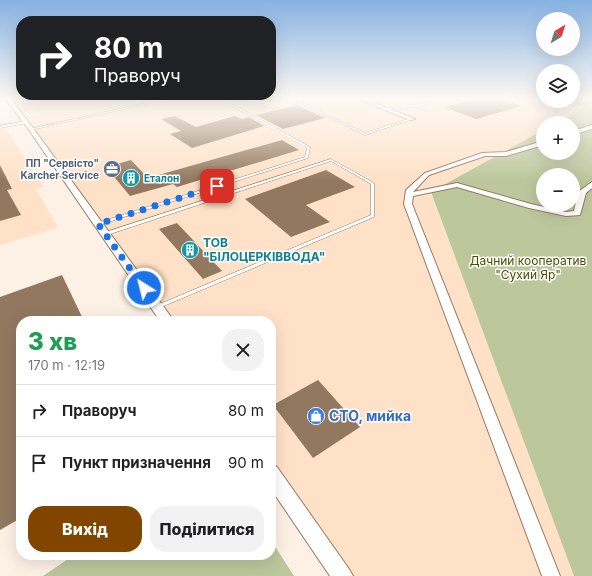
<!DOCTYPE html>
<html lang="uk">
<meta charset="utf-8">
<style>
body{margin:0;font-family:Inter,sans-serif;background:#f2f2f2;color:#202124;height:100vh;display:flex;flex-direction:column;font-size:15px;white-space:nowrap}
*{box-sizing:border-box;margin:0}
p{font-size:13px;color:#757577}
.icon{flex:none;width:22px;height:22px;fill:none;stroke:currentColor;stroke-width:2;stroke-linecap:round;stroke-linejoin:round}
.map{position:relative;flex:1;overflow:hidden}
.panel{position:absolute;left:16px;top:316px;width:260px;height:244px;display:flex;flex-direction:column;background:#fff;border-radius:16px;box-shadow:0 4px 16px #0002}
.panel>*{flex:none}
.hud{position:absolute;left:16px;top:16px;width:260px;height:84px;border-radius:16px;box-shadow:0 4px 16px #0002;background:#202124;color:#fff;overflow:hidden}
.needle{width:26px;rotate:38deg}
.fabs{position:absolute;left:536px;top:12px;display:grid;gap:8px}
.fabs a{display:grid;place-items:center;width:44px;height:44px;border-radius:50%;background:#fff;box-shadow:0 4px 16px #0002;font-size:20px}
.pin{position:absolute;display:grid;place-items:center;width:34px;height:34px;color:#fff;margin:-17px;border-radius:8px;box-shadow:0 2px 6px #0006}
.me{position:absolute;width:44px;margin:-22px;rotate:324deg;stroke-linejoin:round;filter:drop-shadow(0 0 3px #0008)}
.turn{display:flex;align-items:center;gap:14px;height:84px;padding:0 12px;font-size:18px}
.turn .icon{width:52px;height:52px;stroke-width:2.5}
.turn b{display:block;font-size:28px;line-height:34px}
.round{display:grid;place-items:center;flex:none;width:42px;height:42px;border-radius:16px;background:#f2f2f2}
.head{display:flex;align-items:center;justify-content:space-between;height:68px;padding:0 12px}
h1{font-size:24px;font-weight:800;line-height:30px;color:#1e9e55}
.cta{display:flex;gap:8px;margin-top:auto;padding:8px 12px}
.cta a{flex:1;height:46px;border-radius:16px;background:#814500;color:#fff;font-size:16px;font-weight:800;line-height:46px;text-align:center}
.cta a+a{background:#f2f2f2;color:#202124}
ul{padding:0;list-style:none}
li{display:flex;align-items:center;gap:12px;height:52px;padding:0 12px;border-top:1px solid #e0e0e0}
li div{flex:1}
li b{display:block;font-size:15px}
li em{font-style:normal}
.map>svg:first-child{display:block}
</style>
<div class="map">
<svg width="592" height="576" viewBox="0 0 592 576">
<rect width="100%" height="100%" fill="#fdf1e6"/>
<path fill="#fee1c7" d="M8 99H543V101H565L584 107 555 123H543V130L431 192 574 576H342L271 473V321H167Z
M0 120 43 187 36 189 58 228 0 245Z"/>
<path fill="#bcc79c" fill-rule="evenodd" d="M573 99H592V576H574L431 192 543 130V153H573V123H555L584 107 565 101H573ZM543 175H573V205H543Z
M271 540 294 576H43L74 555H271Z"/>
<path fill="#92785f" d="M475 99H500L521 106 476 119 444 107Z
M297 105 325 118 283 129 256 115Z
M175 116 196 127 235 116 242 119 249 117 264 126 192 148 170 134 181 131 161 119Z
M282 140 299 150 177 187 173 184 130 196 106 167 131 160 148 178Z
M0 165 12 189 7 190 21 215 0 221Z
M326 170 355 187 306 205 330 222 291 237 245 199Z
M177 223 222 271 203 279 159 229Z
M62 275 84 321H21V518L0 530V297Z
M318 380 360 427 313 458 273 405Z"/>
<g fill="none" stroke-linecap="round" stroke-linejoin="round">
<defs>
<path id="service" d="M164 99H169L31 130 30 129Z
M220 99H223L310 147 308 158 99 225H97V223L305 157 307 148Z
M307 99H312L300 102 365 133 411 118 413 119 365 135 297 102Z
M438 99H442L421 106 384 110 383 109 421 104Z
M26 121 27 122V123L0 128V126Z
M331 159 374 183V217L159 308H155L154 307 155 306 371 215V184L331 161 107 235H103V233Z"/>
<path id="minor" d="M358 99H365L415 119 410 120Z
M592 125V129L573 135V131Z
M543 141V145L506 156H485L429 175 413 192 457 183 531 204 566 212 574 211 578 192 592 182V188L586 193 580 215 566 216 529 208 457 187 413 196 412 204 560 576H542L404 204 406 190 425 173 482 153 506 152Z"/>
<path id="tertiary" d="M5 99H11L33 128 174 321H160L29 130Z
M271 464 277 467 349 569 353 576H330L271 489Z"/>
</defs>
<use href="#service" stroke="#957a62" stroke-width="1"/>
<use href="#minor" stroke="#957a62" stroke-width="2"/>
<use href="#tertiary" stroke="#957a62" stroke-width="2"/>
<use href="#service" fill="#fff" fill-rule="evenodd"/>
<use href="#minor" fill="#fff" fill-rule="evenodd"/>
<use href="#tertiary" fill="#fff" fill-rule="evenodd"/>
</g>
<linearGradient id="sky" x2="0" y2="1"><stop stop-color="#86b2e2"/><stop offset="0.55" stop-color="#fef9f4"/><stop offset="1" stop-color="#fef9f4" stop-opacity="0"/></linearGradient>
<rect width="592" height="180" fill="url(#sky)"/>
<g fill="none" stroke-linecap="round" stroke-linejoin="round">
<path stroke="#1a73e8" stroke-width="7" stroke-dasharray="0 12.6" d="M144 288 98 224 217 186"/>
</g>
<defs>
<symbol id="office-disc" viewBox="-11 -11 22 22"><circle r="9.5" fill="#5c6f8a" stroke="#fff"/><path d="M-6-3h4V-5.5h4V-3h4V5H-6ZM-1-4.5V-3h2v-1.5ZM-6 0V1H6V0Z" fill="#fff"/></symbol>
<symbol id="building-disc" viewBox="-11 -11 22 22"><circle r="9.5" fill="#0f9aa8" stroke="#fff"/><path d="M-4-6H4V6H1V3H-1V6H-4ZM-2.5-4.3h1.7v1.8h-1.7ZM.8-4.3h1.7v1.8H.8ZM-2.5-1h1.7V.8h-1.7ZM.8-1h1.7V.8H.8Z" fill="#fff"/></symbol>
<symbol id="shop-disc" viewBox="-11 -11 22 22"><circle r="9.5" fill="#3f7fe0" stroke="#fff"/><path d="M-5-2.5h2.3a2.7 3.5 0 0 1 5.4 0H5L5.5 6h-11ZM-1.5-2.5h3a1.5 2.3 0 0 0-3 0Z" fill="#fff"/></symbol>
</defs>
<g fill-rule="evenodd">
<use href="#office-disc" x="102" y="159" width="20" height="20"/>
<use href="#building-disc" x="121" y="168" width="20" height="20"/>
<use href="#building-disc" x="180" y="240" width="20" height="20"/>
<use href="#shop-disc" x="306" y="406" width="20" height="20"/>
</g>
<g text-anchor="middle" stroke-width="3" stroke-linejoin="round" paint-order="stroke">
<g font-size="10" font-weight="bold" fill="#4e5e75" stroke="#fff" text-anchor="end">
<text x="99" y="167">ПП "Сервісто"<tspan x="99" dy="12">Karcher Service</tspan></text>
</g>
<g font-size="10" font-weight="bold" fill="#0d838f" stroke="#fff" text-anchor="start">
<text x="144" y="182">Еталон</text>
</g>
<g font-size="12" font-weight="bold" fill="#0d838f" stroke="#fff" text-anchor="start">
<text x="203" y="247">ТОВ<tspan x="203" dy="14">"БІЛОЦЕРКІВВОДА"</tspan></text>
</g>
<g font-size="12" fill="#455000" stroke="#fff">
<text x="528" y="265">Дачний кооператив<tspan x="528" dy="14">"Сухий Яр"</tspan></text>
</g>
<g font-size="14" font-weight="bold" fill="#366cbe" stroke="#fff" text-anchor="start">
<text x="329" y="421">СТО, мийка</text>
</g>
</g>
</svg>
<div class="fabs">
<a><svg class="needle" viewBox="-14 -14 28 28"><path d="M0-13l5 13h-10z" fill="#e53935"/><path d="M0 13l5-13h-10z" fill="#757577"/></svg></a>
<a><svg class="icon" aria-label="layers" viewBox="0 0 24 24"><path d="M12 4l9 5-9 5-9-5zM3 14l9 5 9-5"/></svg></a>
<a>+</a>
<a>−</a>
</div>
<div class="pin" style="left:217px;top:186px;background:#d93025"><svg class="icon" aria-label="arrive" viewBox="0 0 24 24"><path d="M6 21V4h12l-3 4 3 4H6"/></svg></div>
<svg class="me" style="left:144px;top:288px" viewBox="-20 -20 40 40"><circle r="17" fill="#1a73e8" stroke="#fff" stroke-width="3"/><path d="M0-11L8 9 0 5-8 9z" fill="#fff"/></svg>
<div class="hud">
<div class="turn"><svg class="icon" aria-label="right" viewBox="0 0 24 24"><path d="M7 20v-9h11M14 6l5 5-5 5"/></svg><div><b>80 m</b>Праворуч</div></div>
</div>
<section class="panel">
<div class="head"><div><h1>3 хв</h1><p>170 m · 12:19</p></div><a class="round"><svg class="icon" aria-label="close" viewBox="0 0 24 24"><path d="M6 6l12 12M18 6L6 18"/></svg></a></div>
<ul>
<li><svg class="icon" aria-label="right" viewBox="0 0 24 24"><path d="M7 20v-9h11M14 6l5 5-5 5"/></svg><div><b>Праворуч</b></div><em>80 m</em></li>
<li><svg class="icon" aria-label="arrive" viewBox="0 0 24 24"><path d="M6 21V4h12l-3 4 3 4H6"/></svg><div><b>Пункт призначення</b></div><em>90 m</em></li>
</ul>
<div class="cta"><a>Вихід</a><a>Поділитися</a></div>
</section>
</div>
